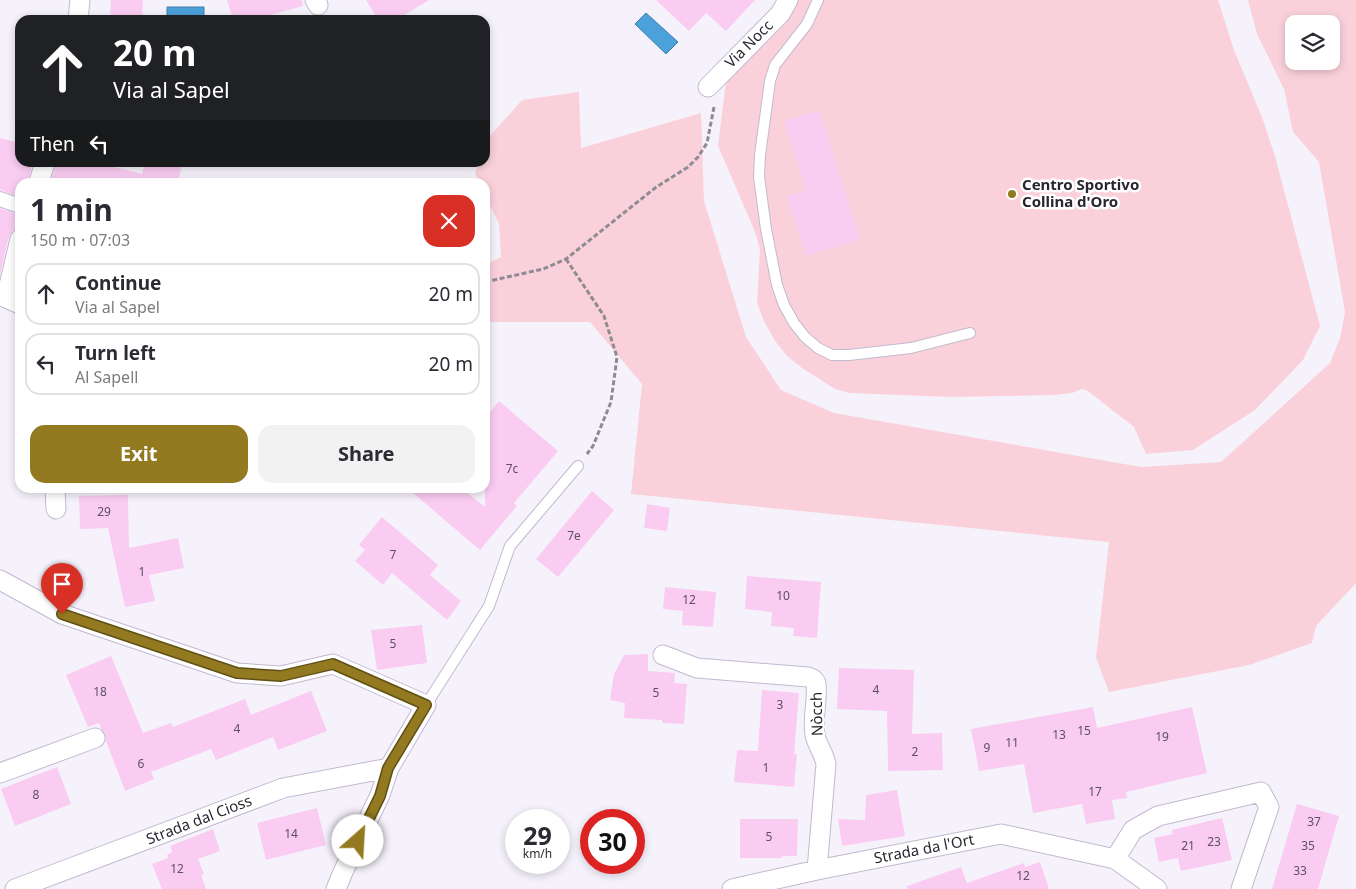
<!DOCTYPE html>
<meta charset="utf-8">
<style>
body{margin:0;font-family:"Noto Sans",sans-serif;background:#f2f2f3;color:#2b2b33;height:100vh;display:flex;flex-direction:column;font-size:19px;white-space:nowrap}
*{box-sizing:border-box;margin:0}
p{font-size:16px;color:#7c7c81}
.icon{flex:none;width:28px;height:28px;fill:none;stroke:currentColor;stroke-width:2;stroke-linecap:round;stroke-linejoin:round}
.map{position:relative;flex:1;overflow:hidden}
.side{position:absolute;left:15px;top:178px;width:475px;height:315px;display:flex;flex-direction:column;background:#fff;border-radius:15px;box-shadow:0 2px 8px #0003}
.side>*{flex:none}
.banner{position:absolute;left:15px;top:15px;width:475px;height:152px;border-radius:15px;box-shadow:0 2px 8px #0003;background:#202124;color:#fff;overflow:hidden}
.tools{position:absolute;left:1285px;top:15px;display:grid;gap:10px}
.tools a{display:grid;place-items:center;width:55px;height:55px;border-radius:10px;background:#fff;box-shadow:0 2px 8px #0003;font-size:25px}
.speed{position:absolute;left:505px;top:809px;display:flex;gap:10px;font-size:25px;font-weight:700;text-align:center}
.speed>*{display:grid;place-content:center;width:65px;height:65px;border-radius:50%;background:#fff;box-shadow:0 2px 8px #0003;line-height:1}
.speed small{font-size:12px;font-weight:400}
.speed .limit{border:8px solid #d22;background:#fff;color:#111}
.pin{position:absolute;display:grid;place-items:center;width:42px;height:42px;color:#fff;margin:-51px -21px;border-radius:50% 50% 50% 0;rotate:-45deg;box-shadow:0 0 5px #0007}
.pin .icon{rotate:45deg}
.me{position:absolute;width:55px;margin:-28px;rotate:26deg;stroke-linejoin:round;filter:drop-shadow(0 0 4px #0008)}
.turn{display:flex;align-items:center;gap:18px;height:105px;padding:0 15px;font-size:22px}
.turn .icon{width:65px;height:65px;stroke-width:2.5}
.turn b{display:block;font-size:35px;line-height:42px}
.then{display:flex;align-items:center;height:48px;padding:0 15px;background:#0003;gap:10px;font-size:19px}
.round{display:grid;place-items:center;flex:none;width:52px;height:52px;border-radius:15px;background:#f2f2f3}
.summary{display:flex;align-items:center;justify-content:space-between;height:85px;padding:0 15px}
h1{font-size:30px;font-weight:700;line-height:38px}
.button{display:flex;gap:10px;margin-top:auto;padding:10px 15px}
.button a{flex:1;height:58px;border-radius:15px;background:#937a20;color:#fff;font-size:20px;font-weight:700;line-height:58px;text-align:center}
.button a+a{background:#f2f2f3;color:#2b2b33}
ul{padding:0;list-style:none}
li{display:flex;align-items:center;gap:15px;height:62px;margin:0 10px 8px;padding:0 5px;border:2px solid #e1e1e2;border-radius:15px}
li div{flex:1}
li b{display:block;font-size:19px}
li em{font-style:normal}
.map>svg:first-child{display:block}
</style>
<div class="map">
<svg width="1356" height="889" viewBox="0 0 1356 889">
<rect width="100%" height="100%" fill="#f6f2fc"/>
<path fill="#fad1db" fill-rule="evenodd" d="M795 0H1218L1234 50 1262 117 1275 156 1320 326 1303 360 1255 410 1193 450 1146 454 1134 427 1088 391 1082 389 1072 393 1054 395 952 397 849 393 835 389 802 368 787 356 775 341 764 321 757 303 760 249 755 232 718 146 727 73Z
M1248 0H1356V583L1316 626 1312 643 1249 665 1109 692 1096 658 1109 542 631 494 642 384 590 322H485V265L501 257 499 224 485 195V182H479L475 173 479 163 485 162V145L488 138 522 100 579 92 581 148 701 113 704 201 746 337 781 390 834 413 1141 467 1221 462 1330 363 1340 338 1345 312 1319 162 1293 132 1284 89 1257 34ZM1294 24H1331V61H1294Z"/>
<path fill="#4ca1db" stroke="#427ca7" d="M167 7H204V20H167Z
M646 13 678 42 666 54 635 24Z"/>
<path fill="#faccf2" d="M111 0H143L142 20H110Z
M227 0H302L303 6 252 20H233Z
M366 0H429L396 20H378Z
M656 0H755L726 31 706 13 689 31Z
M819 110 860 239 806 256 787 196 806 190 784 121Z
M0 138 20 143V162H33L28 182H20V197L0 190Z
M56 162H94L142 174 145 162H183L178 182H61L51 180Z
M0 208 20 215V228L12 231 9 236 0 275Z
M499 401 558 451 514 503 517 506 480 550 407 488H461L485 507V418Z
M592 491 614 510 558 577 536 559Z
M128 495 129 548 178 538 184 568 149 575 155 601 125 607 108 528 80 529 79 496Z
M647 504 670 508 667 531 644 528Z
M382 517 438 565 430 575 461 601 447 620 392 573 383 585 355 561 365 550 359 545Z
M747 576 821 582 817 638 793 636 794 628 771 626 772 612 745 609Z
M665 587 716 592 713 627 682 625 683 611 663 609Z
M422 625 427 663 377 670 371 630Z
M648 654V671L675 673 674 683 687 684 684 724 662 723V720L624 718 625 703 610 700 614 674 624 655Z
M111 656 143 733 171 723 173 727 245 699 251 715 311 691 327 731 278 750 273 737 216 760 211 749 151 772 154 779 125 791 106 741 105 734 101 729 99 723 88 727 66 675Z
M839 668 914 670 912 734 942 733 943 770 888 771 887 711 837 709Z
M762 690 799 693 794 754H797L794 787 734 782 737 750 758 751Z
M1093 707 1097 728 1192 707 1207 773 1126 792 1127 798 1112 800 1115 819 1086 824 1082 804 1033 813 1024 764 979 771 971 729Z
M57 767 71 804 15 826 1 789Z
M897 790 905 836 842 846 838 819 865 820 866 795Z
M1297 804 1339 816 1318 889H1272Z
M317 808 326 845 266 860 257 823Z
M1222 818 1232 860 1181 871 1178 858 1159 862 1154 838 1173 834 1172 830Z
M740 819H798L797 856H782V858H740Z
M213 829 220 851 198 859 204 874 201 875 206 889H162L152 864 168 858 167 855 172 852 170 846Z
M1040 862 1049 889H907V886L961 867 967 883 1024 863 1025 867Z"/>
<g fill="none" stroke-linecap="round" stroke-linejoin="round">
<defs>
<path id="service" d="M818 0 807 24 775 65 770 81 760 155 759 177 766 229 777 285 784 305 794 323 805 337 818 348 832 355H849L911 348 970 333
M426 705 489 606 510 546 578 466"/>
<path id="pedestrian" d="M0 199 20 206"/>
<path id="minor" d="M315 0 318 5
M78 20 80 0
M708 87 780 14 788 0
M39 182 45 162
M20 239 6 298 20 304
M55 488 56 509
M0 580 62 614 237 673 281 676 333 664 426 705 389 768 380 795 343 872 336 889
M663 655 697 668 808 677 813 679 816 683C818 700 812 718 815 735 817 745 824 753 826 764L817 870
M0 773 95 738
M1115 859 1133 830 1158 816 1261 792 1269 807 1241 889
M15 889 283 788 389 768
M732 889 817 870 1001 834 1115 859 1157 889"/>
</defs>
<use href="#service" stroke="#c2b9d0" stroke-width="12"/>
<use href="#pedestrian" stroke="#c2b9d0" stroke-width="16"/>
<use href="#minor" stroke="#c2b9d0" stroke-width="21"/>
<path stroke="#8f8b95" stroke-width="3" stroke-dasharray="5 2.5" stroke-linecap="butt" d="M566 259 604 316 617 357 611 402 593 446 587 454
M485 282 543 269 566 259 655 188 688 167 698 157 707 143 714 107"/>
<use href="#service" stroke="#fff" stroke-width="10"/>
<use href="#pedestrian" stroke="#fff" stroke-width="14"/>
<use href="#minor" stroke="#fff" stroke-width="19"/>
</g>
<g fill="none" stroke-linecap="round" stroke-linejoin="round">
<defs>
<path id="route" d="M62 614 237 673 281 676 333 664 426 705 388 768 380 796 358 841"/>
</defs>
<use href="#route" stroke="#604f15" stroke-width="12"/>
<use href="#route" stroke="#937a20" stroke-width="9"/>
</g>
<circle fill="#937a20" stroke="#fff" stroke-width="2" cx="1012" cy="194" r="5"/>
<g text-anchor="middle" stroke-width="5" stroke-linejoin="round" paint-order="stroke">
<g font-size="12" fill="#5d5060">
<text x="512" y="473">7c</text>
<text x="104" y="516">29</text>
<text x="574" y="540">7e</text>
<text x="393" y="559">7</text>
<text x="142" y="576">1</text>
<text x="783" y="600">10</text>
<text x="689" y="604">12</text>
<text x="393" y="648">5</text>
<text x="876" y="694">4</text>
<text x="100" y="696">18</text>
<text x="656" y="697">5</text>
<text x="780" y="709">3</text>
<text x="237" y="733">4</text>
<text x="1084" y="735">15</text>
<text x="1059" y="739">13</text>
<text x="1162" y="741">19</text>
<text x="1012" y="747">11</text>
<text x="987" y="752">9</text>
<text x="915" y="756">2</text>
<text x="141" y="768">6</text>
<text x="766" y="772">1</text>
<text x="1095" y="796">17</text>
<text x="36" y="799">8</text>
<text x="1314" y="826">37</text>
<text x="291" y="838">14</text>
<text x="769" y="841">5</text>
<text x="1214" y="846">23</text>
<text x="1188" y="850">21</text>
<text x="1308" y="850">35</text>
<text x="177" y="873">12</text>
<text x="1300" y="875">33</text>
<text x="1023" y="880">12</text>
</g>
<g font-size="15" fill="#29262f" stroke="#fff">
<text transform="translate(749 44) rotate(-45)" y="5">Via Nocc</text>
<text transform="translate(817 714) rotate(-91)" y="5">Nòcch</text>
<text transform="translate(199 820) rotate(-21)" y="5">Strada dal Cioss</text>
<text transform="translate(924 849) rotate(-11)" y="5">Strada da l'Ort</text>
</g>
<g font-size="15" font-weight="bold" fill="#29262f" stroke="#fff" text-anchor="start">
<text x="1022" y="190">Centro Sportivo<tspan x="1022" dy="17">Collina d'Oro</tspan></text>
</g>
</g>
</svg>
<div class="tools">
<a><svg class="icon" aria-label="layers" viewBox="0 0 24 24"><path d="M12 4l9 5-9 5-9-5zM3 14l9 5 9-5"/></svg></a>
</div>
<div class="speed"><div>29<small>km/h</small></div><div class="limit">30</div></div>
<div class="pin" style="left:62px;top:614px;background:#d93025"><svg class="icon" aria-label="arrive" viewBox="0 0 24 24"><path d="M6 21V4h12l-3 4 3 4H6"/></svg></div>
<svg class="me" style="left:358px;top:841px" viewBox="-20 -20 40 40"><circle r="19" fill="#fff"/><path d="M0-13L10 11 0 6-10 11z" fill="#937a20"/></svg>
<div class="banner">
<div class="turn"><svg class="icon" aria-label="ahead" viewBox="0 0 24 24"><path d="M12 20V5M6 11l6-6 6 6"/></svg><div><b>20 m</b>Via al Sapel</div></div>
<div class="then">Then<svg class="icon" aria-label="left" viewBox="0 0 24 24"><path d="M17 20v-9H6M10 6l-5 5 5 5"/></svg></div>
</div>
<section class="side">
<div class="summary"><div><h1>1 min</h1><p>150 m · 07:03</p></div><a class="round" style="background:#d93025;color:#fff"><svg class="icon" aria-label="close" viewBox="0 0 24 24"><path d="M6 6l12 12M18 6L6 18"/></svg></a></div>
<ul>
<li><svg class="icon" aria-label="ahead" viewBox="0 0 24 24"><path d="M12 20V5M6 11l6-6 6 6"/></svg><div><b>Continue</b><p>Via al Sapel</p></div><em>20 m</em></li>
<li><svg class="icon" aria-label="left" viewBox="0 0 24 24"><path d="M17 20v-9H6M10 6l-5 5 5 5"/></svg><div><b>Turn left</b><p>Al Sapell</p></div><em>20 m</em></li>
</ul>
<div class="button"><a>Exit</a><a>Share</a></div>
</section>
</div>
